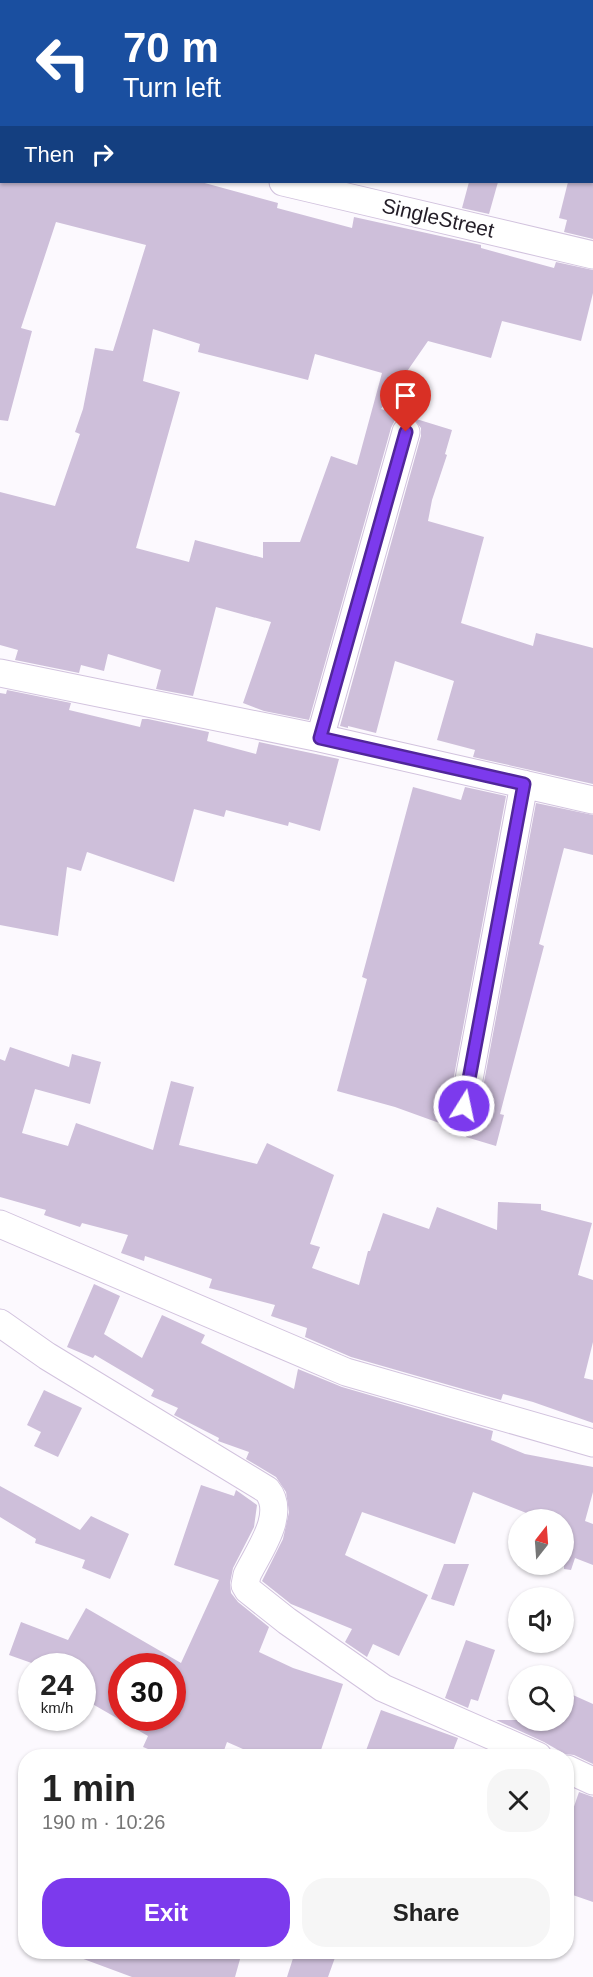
<!DOCTYPE html>
<meta charset="utf-8">
<style>
body{margin:0;font-family:Arial,sans-serif;background:#f6f6f6;color:#222;height:100vh;display:flex;flex-direction:column;font-size:22px;white-space:nowrap}
*{box-sizing:border-box;margin:0}
p{font-size:20px;color:#767676}
.icon{flex:none;width:33px;height:33px;fill:none;stroke:currentColor;stroke-width:2;stroke-linecap:round;stroke-linejoin:round}
.map{position:relative;flex:1;overflow:hidden}
.details{position:absolute;left:18px;top:1749px;width:556px;height:210px;display:flex;flex-direction:column;background:#fff;border-radius:24px;box-shadow:0 2px 4px #0004}
.details>*{flex:none}
.top-card{position:absolute;left:0px;top:0px;width:594px;height:183px;box-shadow:0 2px 4px #0004;background:#1a4fa0;color:#fff;overflow:hidden}
.needle{width:39px;rotate:17deg}
.controls{position:absolute;left:508px;top:1509px;display:grid;gap:12px}
.controls a{display:grid;place-items:center;width:66px;height:66px;border-radius:50%;background:#fff;box-shadow:0 2px 4px #0004;font-size:30px}
.speed{position:absolute;left:18px;top:1653px;display:flex;gap:12px;font-size:30px;font-weight:700;text-align:center}
.speed>*{display:grid;place-content:center;width:78px;height:78px;border-radius:50%;background:#fff;box-shadow:0 2px 4px #0004;line-height:1}
.speed small{font-size:15px;font-weight:400}
.speed .limit{border:9px solid #d22;background:#fff;color:#111}
.pin{position:absolute;display:grid;place-items:center;width:51px;height:51px;color:#fff;margin:-62px -26px;border-radius:50% 50% 50% 0;rotate:-45deg;box-shadow:0 0 6px #0007}
.pin .icon{rotate:45deg}
.me{position:absolute;width:66px;margin:-33px;rotate:10deg;stroke-linejoin:round;filter:drop-shadow(0 0 4px #0008)}
.turn{display:flex;align-items:center;gap:21px;height:126px;padding:0 24px;font-size:27px}
.turn .icon{width:78px;height:78px;stroke-width:2.5}
.turn b{display:block;font-size:42px;line-height:51px}
.then{display:flex;align-items:center;height:57px;padding:0 24px;background:#0003;gap:12px;font-size:22px}
.round{display:grid;place-items:center;flex:none;width:63px;height:63px;border-radius:24px;background:#f6f6f6}
.headline{display:flex;align-items:center;justify-content:space-between;height:102px;padding:0 24px}
h1{font-size:36px;font-weight:700;line-height:45px}
.cta{display:flex;gap:12px;margin-top:auto;padding:12px 24px}
.cta a{flex:1;height:69px;border-radius:24px;background:#7c3aed;color:#fff;font-size:24px;font-weight:700;line-height:69px;text-align:center}
.cta a+a{background:#f6f6f6;color:#222}
.map>svg:first-child{display:block}
</style>
<div class="map">
<svg width="593" height="1977" viewBox="0 0 593 1977">
<rect width="100%" height="100%" fill="#fcf9fe"/>
<path fill="#cebfda" fill-rule="evenodd" d="M0 182H201L278 203 277 208 352 228 354 217 481 245V248L554 268 556 262 593 270V293L581 341 502 321 491 358 428 341 381 409 407 417 395 420 391 428 309 720 264 711 243 703 271 622 216 607 193 696 156 689 161 670 108 654 104 671 81 665 79 673 15 660 18 650 0 645V492L55 506 80 434 75 432 83 409 95 348 113 351 146 245 56 222 21 328 32 331 8 421 0 420ZM153 329 200 344 198 352 308 380 315 354 382 373 357 465 331 456 300 542H263V558L195 540 189 562 136 548 180 392 143 381Z
M469 182H498L489 214 462 208Z
M568 182H593V239L564 232 567 220 559 218Z
M413 418 452 430 445 454 447 455 432 500 428 521 484 537 461 623 533 646 536 633 593 648V784L473 757 475 750 437 740 454 681 395 661 376 733 348 726V728L340 726 421 436V428Z
M7 690 71 703 69 710 140 727 142 719H148L209 732 207 741 256 754 259 742 339 759 320 831 289 822 288 826 226 810 224 817 194 809 174 882 87 852 81 871 67 867 58 936 0 925V693L6 694Z
M413 787 461 800 465 787 506 796 449 1103V1111L453 1118 462 1122 469 1121 476 1117 479 1109 536 803 593 815V855L564 848 539 944 544 946 500 1114 504 1115 496 1146 466 1137 467 1133 395 1107 337 1091 367 979 362 977Z
M10 1047 69 1067 72 1054 101 1062 90 1104 35 1089 22 1133 68 1146 76 1123 153 1150 171 1081 194 1087 179 1145 257 1164 267 1143 334 1175 310 1244 320 1247 312 1268 359 1285 368 1251H370L383 1213 429 1229 437 1207 497 1230 498 1202 541 1204V1210L592 1223 578 1275 593 1280V1342L584 1378 593 1380V1423L533 1402 503 1394 501 1400 351 1357 305 1337 307 1328 271 1316 275 1305 209 1288 212 1279 145 1256 144 1261 121 1253 128 1235 82 1223 80 1227 44 1215 46 1210 0 1197V1059L5 1061Z
M94 1284 120 1296 104 1334 142 1358 162 1315 205 1335 201 1343 294 1389 298 1369 342 1387 493 1431 491 1440 525 1454 593 1467V1492L585 1521 593 1524V1565L575 1558 571 1570 564 1569V1520H544L473 1492 455 1544 362 1512 345 1555 428 1595 399 1656 373 1644 367 1657 345 1642 352 1629 291 1604 262 1581 283 1539 289 1512 286 1492 276 1477 246 1459 249 1452 218 1441 219 1438 174 1415 178 1408 151 1396 154 1390 95 1355 93 1358 67 1347Z
M44 1390 82 1408 58 1457 34 1446 41 1432 27 1425Z
M201 1485 234 1496 236 1490 257 1505 254 1527 233 1568 230 1583 231 1593 238 1602 269 1627 259 1652 293 1668 343 1684 319 1756H259L227 1742 222 1756H144L148 1749 143 1747 148 1736 82 1698V1666H40L9 1655 21 1622 68 1640 86 1608 181 1663 219 1580 174 1565ZM122 1666H172V1718H122Z
M0 1486 80 1530 91 1516 129 1534 110 1579 82 1568 85 1560 35 1543 36 1539 0 1517Z
M444 1564H469L454 1606 431 1599Z
M466 1640 495 1650 478 1701 471 1699 468 1708 445 1698Z
M564 1691 593 1704V1764L574 1755 565 1754 544 1742 496 1720H564Z
M381 1710 458 1738 451 1756H364Z
M579 1792 593 1797V1902L567 1893V1827Z
M70 1952H242L235 1977H132L70 1954Z
M295 1952H337L328 1977H287Z"/>
<g fill="none" stroke-linecap="round" stroke-linejoin="round">
<defs>
<path id="minor" d="M0 126 2 127
M283 182 593 255
M0 673 320 738 593 800
M320 738 406 432
M464 1106 524 784
M0 1224 346 1372 593 1443
M0 1323 47 1356 267 1490C287 1514 258 1552 247 1575L245 1585 248 1590 287 1621 383 1688 538 1756
M567 1769 593 1781"/>
</defs>
<use href="#minor" stroke="#d2c3de" stroke-width="29"/>
<use href="#minor" stroke="#fff" stroke-width="27"/>
</g>
<g fill="none" stroke-linecap="round" stroke-linejoin="round">
<defs>
<path id="route" d="M406 432 320 738 524 784 464 1106"/>
</defs>
<use href="#route" stroke="#51269a" stroke-width="15"/>
<use href="#route" stroke="#7c3aed" stroke-width="10"/>
</g>
<g text-anchor="middle" stroke-width="5" stroke-linejoin="round" paint-order="stroke">
<g font-size="21" fill="#231d27" stroke="#fff">
<text transform="translate(438 218) rotate(13)" y="7">SingleStreet</text>
</g>
</g>
</svg>
<div class="controls">
<a><svg class="needle" viewBox="-14 -14 28 28"><path d="M0-13l5 13h-10z" fill="#e53935"/><path d="M0 13l5-13h-10z" fill="#767676"/></svg></a>
<a><svg class="icon" aria-label="sound" viewBox="0 0 24 24"><path d="M4 9h4l5-4v14l-5-4H4zM17 9q2 3 0 6"/></svg></a>
<a><svg class="icon" aria-label="search" viewBox="0 0 24 24"><circle cx="10" cy="10" r="6"/><path d="M15 15l6 6"/></svg></a>
</div>
<div class="speed"><div>24<small>km/h</small></div><div class="limit">30</div></div>
<div class="pin" style="left:406px;top:432px;background:#d93025"><svg class="icon" aria-label="arrive" viewBox="0 0 24 24"><path d="M6 21V4h12l-3 4 3 4H6"/></svg></div>
<svg class="me" style="left:464px;top:1106px" viewBox="-20 -20 40 40"><circle r="17" fill="#7c3aed" stroke="#fff" stroke-width="3"/><path d="M0-11L8 9 0 5-8 9z" fill="#fff"/></svg>
<div class="top-card">
<div class="turn"><svg class="icon" aria-label="left" viewBox="0 0 24 24"><path d="M17 20v-9H6M10 6l-5 5 5 5"/></svg><div><b>70 m</b>Turn left</div></div>
<div class="then">Then<svg class="icon" aria-label="right" viewBox="0 0 24 24"><path d="M7 20v-9h11M14 6l5 5-5 5"/></svg></div>
</div>
<section class="details">
<div class="headline"><div><h1>1 min</h1><p>190 m · 10:26</p></div><a class="round"><svg class="icon" aria-label="close" viewBox="0 0 24 24"><path d="M6 6l12 12M18 6L6 18"/></svg></a></div>
<div class="cta"><a>Exit</a><a>Share</a></div>
</section>
</div>
